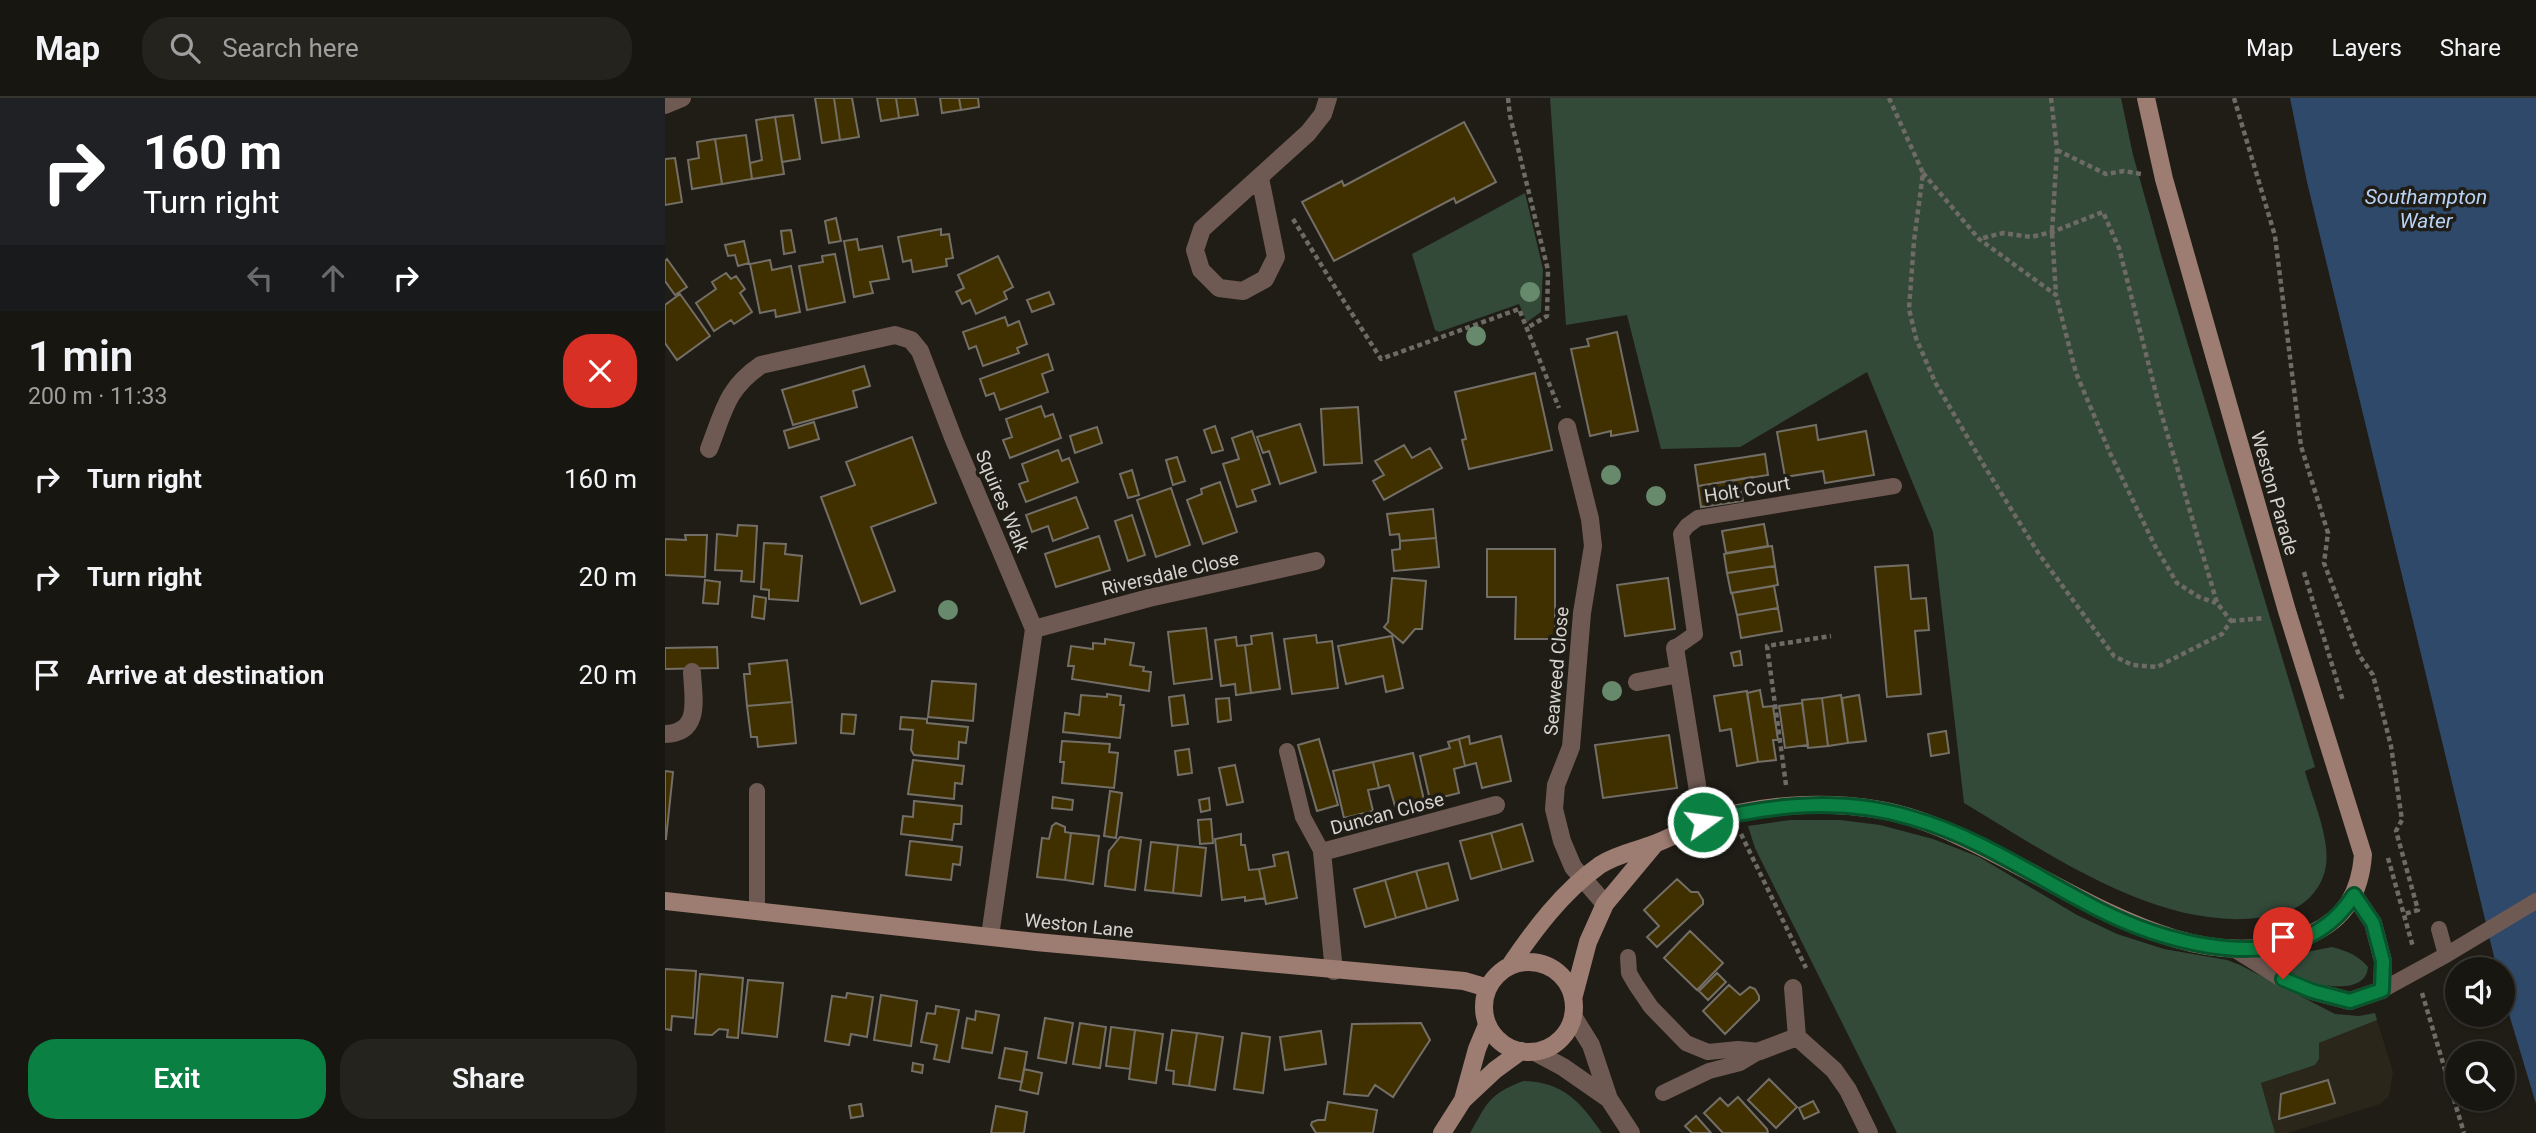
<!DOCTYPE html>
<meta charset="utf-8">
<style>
body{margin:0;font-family:Roboto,sans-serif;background:#25231e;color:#f1f3f6;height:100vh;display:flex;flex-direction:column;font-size:26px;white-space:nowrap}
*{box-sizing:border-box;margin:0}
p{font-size:23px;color:#9f9f9f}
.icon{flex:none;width:38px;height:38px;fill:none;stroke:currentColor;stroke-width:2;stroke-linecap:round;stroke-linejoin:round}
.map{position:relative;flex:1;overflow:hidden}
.details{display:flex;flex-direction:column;background:#181610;width:665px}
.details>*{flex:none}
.hud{background:#202124;color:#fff;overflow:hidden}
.tools{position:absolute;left:1780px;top:859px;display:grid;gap:14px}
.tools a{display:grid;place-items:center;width:70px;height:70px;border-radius:50%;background:#181610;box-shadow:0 2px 5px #0004,0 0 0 2px #363530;font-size:35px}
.pin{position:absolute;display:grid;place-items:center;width:60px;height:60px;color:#fff;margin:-72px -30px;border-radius:50% 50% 50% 0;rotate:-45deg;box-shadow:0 0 7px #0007}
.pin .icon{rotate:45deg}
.me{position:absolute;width:77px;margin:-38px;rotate:76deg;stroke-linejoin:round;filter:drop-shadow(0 0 5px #0008)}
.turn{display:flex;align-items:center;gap:24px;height:147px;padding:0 28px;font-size:32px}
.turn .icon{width:91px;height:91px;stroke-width:2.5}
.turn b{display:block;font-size:49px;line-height:60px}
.lanes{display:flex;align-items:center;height:66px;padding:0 28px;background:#0003;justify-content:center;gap:35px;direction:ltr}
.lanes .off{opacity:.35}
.round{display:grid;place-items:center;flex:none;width:74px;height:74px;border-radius:28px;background:#25231e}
.summary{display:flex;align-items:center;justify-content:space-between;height:119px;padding:0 28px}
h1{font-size:42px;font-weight:600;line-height:52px}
.button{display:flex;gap:14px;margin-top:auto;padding:14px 28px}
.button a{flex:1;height:80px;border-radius:28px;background:#0b8043;color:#fff;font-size:28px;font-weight:600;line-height:80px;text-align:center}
.button a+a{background:#25231e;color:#f1f3f6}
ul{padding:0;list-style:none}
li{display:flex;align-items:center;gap:21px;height:98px;padding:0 28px}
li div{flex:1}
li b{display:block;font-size:26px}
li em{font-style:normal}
header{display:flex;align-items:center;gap:42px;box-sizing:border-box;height:98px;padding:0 35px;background:#181610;border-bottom:2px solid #363530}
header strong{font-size:33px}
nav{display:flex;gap:38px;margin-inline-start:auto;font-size:24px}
.search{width:490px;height:63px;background:#25231e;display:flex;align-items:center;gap:18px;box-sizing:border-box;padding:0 24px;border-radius:28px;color:#9f9f9f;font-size:26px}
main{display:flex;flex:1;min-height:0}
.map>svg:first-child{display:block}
</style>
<header>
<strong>Map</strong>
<div class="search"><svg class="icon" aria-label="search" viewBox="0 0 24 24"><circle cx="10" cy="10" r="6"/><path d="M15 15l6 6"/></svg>Search here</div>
<nav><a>Map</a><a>Layers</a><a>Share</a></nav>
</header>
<main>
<section class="details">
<div class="hud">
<div class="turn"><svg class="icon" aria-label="right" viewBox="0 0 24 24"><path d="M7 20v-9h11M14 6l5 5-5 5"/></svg><div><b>160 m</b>Turn right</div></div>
<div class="lanes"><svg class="icon off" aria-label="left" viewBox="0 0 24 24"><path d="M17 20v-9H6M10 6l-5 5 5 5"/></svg><svg class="icon off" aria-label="ahead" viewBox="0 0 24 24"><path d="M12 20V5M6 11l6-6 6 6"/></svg><svg class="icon" aria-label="right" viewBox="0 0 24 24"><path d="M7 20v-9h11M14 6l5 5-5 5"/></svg></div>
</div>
<div class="summary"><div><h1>1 min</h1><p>200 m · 11:33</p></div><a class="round" style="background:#d93025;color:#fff"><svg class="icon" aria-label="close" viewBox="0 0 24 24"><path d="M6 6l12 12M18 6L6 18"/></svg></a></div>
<ul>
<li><svg class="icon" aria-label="right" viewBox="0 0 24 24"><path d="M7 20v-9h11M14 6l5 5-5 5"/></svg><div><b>Turn right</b></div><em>160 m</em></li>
<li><svg class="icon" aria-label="right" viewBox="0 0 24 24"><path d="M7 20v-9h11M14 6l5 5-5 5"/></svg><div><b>Turn right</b></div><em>20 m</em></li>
<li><svg class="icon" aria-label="arrive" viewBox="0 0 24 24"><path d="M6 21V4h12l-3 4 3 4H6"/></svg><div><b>Arrive at destination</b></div><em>20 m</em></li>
</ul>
<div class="button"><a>Exit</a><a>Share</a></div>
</section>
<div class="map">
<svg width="1871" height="1035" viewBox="0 0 1871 1035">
<rect width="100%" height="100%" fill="#201d16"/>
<path fill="#2b261a" d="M1712 922 1728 974 1724 998 1715 1006 1623 1035H1610L1596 985 1650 967 1654 961V945Z"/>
<path fill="#334a39" d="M885 0H1456L1468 57 1497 160 1650 669 1640 673C1647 700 1665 739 1661 767 1658 790 1640 809 1618 815 1509 845 1388 758 1299 705L1268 434 1202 274 1075 349 996 351 962 217 901 227Z
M860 95 878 171 876 214 862 224 854 206 774 234 770 232 747 156Z
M1125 722H1175L1215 727 1268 741 1314 759 1412 817 1452 836 1499 851 1562 862 1575 867 1670 916 1694 918 1710 915 1712 922 1654 945V961L1650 967 1596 985 1610 1035H1232L1090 750 1083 728Z
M1667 849C1682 853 1693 857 1703 869 1701 896 1659 889 1641 882 1630 877 1620 871 1611 865L1610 860Z
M858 983C899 984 915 1004 937 1035H805C823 1004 823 997 858 983Z"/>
<path fill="#2f496b" d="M1625 0H1871V1006L1841 906 1838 893V872L1832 871 1642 84Z"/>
<path fill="#403000" stroke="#736f67" stroke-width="2" d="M150 0H169L175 42 157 45Z
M169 0H187L194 39 175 42Z
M212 0H231L234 20 216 23Z
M231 0H250L253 17 234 20Z
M275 0H294L296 12 277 15Z
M294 0H313L314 9 296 12Z
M128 17 135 61 117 64 110 19Z
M110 19 119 76 87 81 85 65 97 62 91 22Z
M799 24 831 84 791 105 789 100 669 163 637 104 677 83 679 88Z
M81 37 87 81 57 86 50 41Z
M50 41 57 86 27 91 23 62 34 60 32 44Z
M10 60 17 104 0 107V61Z
M171 120 176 143 164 145 160 123Z
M276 131V137L284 136 288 160 281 161 282 168 248 174 246 162 238 164 233 139Z
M126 132 130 154 119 156 116 133Z
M192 141 194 152 217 148 224 181 205 184 208 195 189 199 179 143Z
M79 143 84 165 73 168 70 157 63 158 60 147Z
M170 156 180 204 142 212 134 168 158 164 157 158Z
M333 158 348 189 339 194 342 201 311 216 305 202 297 206 291 194 299 190 293 177Z
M2 161 22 189 10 197 0 183V163Z
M105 162 107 172 126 168 135 214 111 219 110 212 95 215 85 166Z
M61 175 66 181 71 178 80 191 75 195 87 214 69 226 66 222 49 233 31 205 51 191 47 184Z
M384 194 389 206 367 214 362 202Z
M15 196 45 238 12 262 0 245V207Z
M340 219 343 228 354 223 362 246 352 250 354 255 318 268 311 248 304 251 298 234Z
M952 234 973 333 946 338V333L925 338 906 251 924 248 922 241Z
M383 256 388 272 377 276 383 294 335 312 329 295 321 298 315 281Z
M199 268 205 288 188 293 192 309 128 327 117 292Z
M870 275 887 352 804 371 797 342 801 341 790 294Z
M376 308 380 319 388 316 396 340 345 360 338 342 347 339 341 321Z
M693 309 697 365 659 367 656 311Z
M149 324 154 341 124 350 119 333Z
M635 326 651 374 615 386 604 353 598 355 592 339Z
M1151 327 1153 342 1201 333 1209 377 1160 385 1158 373 1120 379 1112 334Z
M550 328 558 352 547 355 539 332Z
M432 329 437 345 410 355 405 338Z
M587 333 605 386 587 392 591 403 572 409 558 366 574 361 567 340Z
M247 339 271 405 206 429 230 493 196 506 156 399 190 387 181 364Z
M739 347 747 360 765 350 777 370 719 402 708 383 719 377 710 363Z
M393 352 397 363 404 360 413 384 361 404 354 386 363 383 357 366Z
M1100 356 1103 377 1033 388 1030 367Z
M512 359 520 383 508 387 501 362Z
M467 372 474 397 463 400 455 376Z
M1087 379 1089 391 1076 393 1078 403 1036 409 1033 388Z
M555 384 572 434 538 446 522 402 537 396 536 391Z
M506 390 525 447 491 459 472 402Z
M411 399 423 430 388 443 383 428 367 434 361 417Z
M768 411 771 440 735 443 734 436 725 437 722 416Z
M467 417 480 457 463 463 450 423Z
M1099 426 1103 448 1061 455 1057 433Z
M73 427 92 428 89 484 76 483 77 473 50 472 52 436 72 438Z
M20 437H42L40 479 0 477V441L21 442Z
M434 438 445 472 391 489 380 456Z
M771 440 774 469 729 473 727 452 735 451V443Z
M99 445 121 446 120 456 137 458 133 503 104 501V492L96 491Z
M1107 448 1110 468 1062 475 1059 456Z
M822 451H890V541H850L851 499H822Z
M1243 467 1246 501 1261 500 1264 532 1250 533 1256 596 1222 599 1210 469Z
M1110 468 1113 487 1066 495 1062 475Z
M727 480 761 483 757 531H750L738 545 719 529 723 524Z
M1003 480 1010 531 960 538 952 487Z
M40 482 55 484 53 506 38 505Z
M1109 488 1113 510 1072 517 1067 495Z
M89 498 101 500 99 521 87 519Z
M1113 510 1117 533 1076 540 1072 517Z
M541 530 547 581 509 586 503 534Z
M607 535 615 591 586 595 580 547 587 546 586 538Z
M651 537 652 545 667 543 673 590 627 596 619 541Z
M727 538 738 590 721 594 718 578 681 586 673 548Z
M571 539 572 548 580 547 586 595 571 597 570 586 556 588 550 542Z
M440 541 469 545 465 567 479 569 478 573 486 574 484 593 407 581 409 568H403L406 548 428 551V545L440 546Z
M52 549 53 570 0 571V550Z
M1075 553 1077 567 1069 568 1066 555Z
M122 562 127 604 82 608 79 576H85L84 566Z
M267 583 311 586 308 623 263 619Z
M1095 592 1098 609 1108 608 1113 642H1108L1111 662 1093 664 1082 595Z
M1082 593 1093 664 1072 668 1066 631 1055 633 1049 598Z
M442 596 456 598 455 607H459L455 640 398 634 400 615 414 617 416 597 442 599Z
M519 597 523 626 507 628 504 599Z
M1176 597 1183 645 1163 648 1157 600Z
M1194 597 1201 643 1183 645 1177 600Z
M564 600 566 622 553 624 551 601Z
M1157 600 1163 648 1143 650 1137 602Z
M127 604 131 645 93 649 92 639H86L82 608Z
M1137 605 1143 647 1120 650 1114 608Z
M177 616 191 617 189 636 176 635Z
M236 619 262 621V625L303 629 301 645 294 644 293 661 249 657 246 652 248 632 235 631Z
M1281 633 1284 655 1266 658 1263 636Z
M1004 637 1012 690 938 700 930 647Z
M804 638 805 646 836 638 846 683 817 690 811 665 800 668 794 641Z
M654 641 673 707 652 713 633 647Z
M794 641 800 668 789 671 794 695 765 702 755 658 785 650 783 644Z
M397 643 445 646 444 654 453 655 449 690 397 685 399 664H395Z
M524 651 527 675 513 677 510 653Z
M748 655 759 702 730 708 724 687 714 690 708 664Z
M248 662 299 668 297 686 290 685 289 701 243 696Z
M708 664 714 690 703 692 708 713 679 720 668 673Z
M570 667 578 704 562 707 554 670Z
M0 673 8 674 1 741H0Z
M445 693 457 695 451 740 439 738Z
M388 699 408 702 407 712 387 710Z
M544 700 545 712 536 714 534 702Z
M249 703 297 708 296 726H289L287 742 236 736 238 718 248 719Z
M546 721 548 745 535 746 533 722Z
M391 725 400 729V734L406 735 400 782 372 779 377 740 384 741 387 728Z
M857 726 868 763 837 772 826 735Z
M406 735 434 738 428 786 400 782Z
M826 735 837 772 806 781 795 743Z
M576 736V747H580L584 772 594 771 600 800 580 803V799L557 802 550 741Z
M455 739 476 742 470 792 440 788 444 753Z
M245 743 297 749 295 767 288 766 286 782 241 777Z
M486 744 513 747 508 795 480 792Z
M513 747 541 750 536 798 508 795Z
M623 754 632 800 601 806 594 771 610 768 608 757Z
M783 765 793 802 762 811 751 773Z
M751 773 762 811 731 820 720 782Z
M1012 781 1026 794H1033L1038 802V806L992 849 982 839 994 828 979 812Z
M720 782 731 820 700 829 689 791Z
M1025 833 1058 865 1032 892 999 860Z
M0 871 31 873 28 920 7 918 6 932 0 931Z
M1052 875 1061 884 1043 902 1034 893Z
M35 876 78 880 73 940 62 939 63 932 54 931 47 937 30 936Z
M83 882 118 885 112 939 77 935Z
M1064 887 1075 897 1085 889 1090 891 1094 898V902L1060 936 1038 913Z
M182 895 208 899 202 939 186 936 184 947 160 943 167 898 181 900Z
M216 897 252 903 246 948 209 942Z
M271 908 294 912 284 964 269 961 272 947 256 944 262 915 270 916Z
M311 913 334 917 327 955 297 950 302 920 310 922Z
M380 920 408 925 401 965 373 960Z
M415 925 441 929 435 970 408 966Z
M756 925 765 942 728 999 710 987 703 998 679 996 687 926Z
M446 929 470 932 465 971 441 968Z
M470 932 498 936 491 985 464 981Z
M507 932 532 935 524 988 508 986 509 973 501 972Z
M656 933 661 966 620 972 615 939Z
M532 935 558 939 550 992 524 988Z
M577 935 605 939 598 995 569 991Z
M340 950 362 954 357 984 334 980Z
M248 965 258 967 257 975 247 973Z
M359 971 377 975 373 996 355 992Z
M1104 981 1132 1009 1111 1030 1083 1002Z
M1663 982 1670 1005 1614 1021 1616 996Z
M1073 999 1102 1031 1103 1035H1058L1039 1015 1055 1000 1063 1008Z
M1148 1003 1154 1014 1139 1021 1134 1010Z
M663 1004 712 1012 708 1035H651L646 1027 647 1024 653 1022H660Z
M196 1006 198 1018 186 1020 184 1008Z
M331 1008 362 1014 359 1035H326Z
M1031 1018 1046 1035H1027L1020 1028Z"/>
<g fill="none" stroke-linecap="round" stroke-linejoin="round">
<path stroke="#6e6b65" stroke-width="4.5" stroke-dasharray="5 3.5" stroke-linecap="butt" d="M843 0 845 18 883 172 882 218 862 230
M1224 0 1258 75 1249 143 1244 211 1251 240 1270 284 1320 369 1374 456 1449 558 1467 567 1492 569 1557 536 1566 523 1552 505 1495 311 1454 150 1438 114 1387 134 1366 139 1338 135 1314 141
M1386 0 1392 52 1387 134 1391 196
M1569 0 1610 138 1636 348 1663 435 1659 465 1694 557 1708 577 1726 648 1737 722 1731 733 1753 812 1739 816
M1392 52 1441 76 1459 73 1476 76
M1258 75 1314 141 1391 197 1411 275 1445 355 1490 448 1512 485 1534 499 1551 505
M628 121 668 186 716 261 854 211 894 310
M1639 474 1678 603
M1566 523 1599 520
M1121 687 1102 548 1166 538
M1076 736 1141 870
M1723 760 1748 849
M1757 895 1799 1035"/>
<path stroke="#6e5a53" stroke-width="16" d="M1010 550 1030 536 1016 436 1022 428 1033 420 1229 388
M622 653 638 719 657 754
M92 813V693
M1781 857 1871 803
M963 859 964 875 971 887 986 909 1021 945 1043 954 1073 951 1095 953
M1717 892 1781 857 1774 831
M998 995 1044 973 1075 965 1095 953"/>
<path stroke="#6e5a53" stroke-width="18" d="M0 7 17 0
M595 80 611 159 600 181 578 193 554 190 536 172 530 152 537 131 643 35 658 16 663 0
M902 329 925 421 928 448 917 515 906 649 891 687 889 711 897 743 908 769 940 806
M44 351C59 313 61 291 96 267L230 237 246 242 255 253 289 342 369 531 325 838
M369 531 484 500 651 463
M1010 550 1038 724
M972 584 1014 576
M0 636C37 635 28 600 27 574
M1572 852 1618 881 1647 893 1685 903 1717 892 1718 863 1708 825 1689 797
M669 873 657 754 831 707
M1128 890 1132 939 1169 972 1183 992 1204 1035
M908 918 926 947 944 1001 966 1035
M1095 953 1132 939
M870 954 898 969 944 1001"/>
<path stroke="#9d7c71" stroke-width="18" d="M0 803 371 844 799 883 823 890
M819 909a45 45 0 1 1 90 0a45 45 0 1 1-90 0Z
M844 869C869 832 897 794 935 767 952 756 971 753 989 746 1006 740 1021 730 1038 725 1093 706 1158 702 1216 712 1351 736 1505 901 1646 836 1681 820 1695 794 1698 757L1622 513 1499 81 1481 0
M908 901 923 844 940 806 990 746
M798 1002 812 951 822 927
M777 1035 798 1002 830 972 856 953"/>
</g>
<g fill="#688a6c">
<circle cx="865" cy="194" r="10"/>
<circle cx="811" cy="238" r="10"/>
<circle cx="946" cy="377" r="10"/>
<circle cx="991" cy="398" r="10"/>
<circle cx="283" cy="512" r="10"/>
<circle cx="947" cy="593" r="10"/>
</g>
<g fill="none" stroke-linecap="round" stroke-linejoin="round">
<defs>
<path id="route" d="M1038 724C1107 706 1178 699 1247 720 1314 739 1372 780 1433 811 1494 842 1594 872 1656 831 1670 822 1680 811 1689 797L1708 825 1718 863 1717 892 1685 903 1647 893 1618 881"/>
</defs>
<use href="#route" stroke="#07532c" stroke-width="18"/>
<use href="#route" stroke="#0b8043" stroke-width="12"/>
</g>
<g text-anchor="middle" stroke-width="7" stroke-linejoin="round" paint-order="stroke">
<g font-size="19" fill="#d5d3ce" stroke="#201d16">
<text transform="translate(1082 391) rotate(-9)" y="7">Holt Court</text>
<text transform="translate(1610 395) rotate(74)" y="7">Weston Parade</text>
<text transform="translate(338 403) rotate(67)" y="7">Squires Walk</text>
<text transform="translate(505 475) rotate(-13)" y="7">Riversdale Close</text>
<text transform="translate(891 573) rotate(-85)" y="7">Seaweed Close</text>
<text transform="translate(722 715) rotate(-15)" y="7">Duncan Close</text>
<text transform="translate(414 827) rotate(6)" y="7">Weston Lane</text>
</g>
<g font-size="21" font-style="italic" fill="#b9d3f7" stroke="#201d16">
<text x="1761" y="106">Southampton<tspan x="1761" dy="24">Water</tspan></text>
</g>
</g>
</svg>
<div class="tools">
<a><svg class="icon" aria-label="sound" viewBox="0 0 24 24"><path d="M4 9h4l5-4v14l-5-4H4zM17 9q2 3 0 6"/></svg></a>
<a><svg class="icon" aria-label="search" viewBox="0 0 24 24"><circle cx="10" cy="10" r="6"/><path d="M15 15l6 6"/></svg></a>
</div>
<div class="pin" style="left:1618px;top:881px;background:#d93025"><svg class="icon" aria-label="arrive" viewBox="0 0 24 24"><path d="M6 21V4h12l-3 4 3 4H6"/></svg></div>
<svg class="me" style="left:1038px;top:724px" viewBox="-20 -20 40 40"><circle r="17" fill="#0b8043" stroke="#fff" stroke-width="3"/><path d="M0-11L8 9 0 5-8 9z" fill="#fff"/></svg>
</div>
</main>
